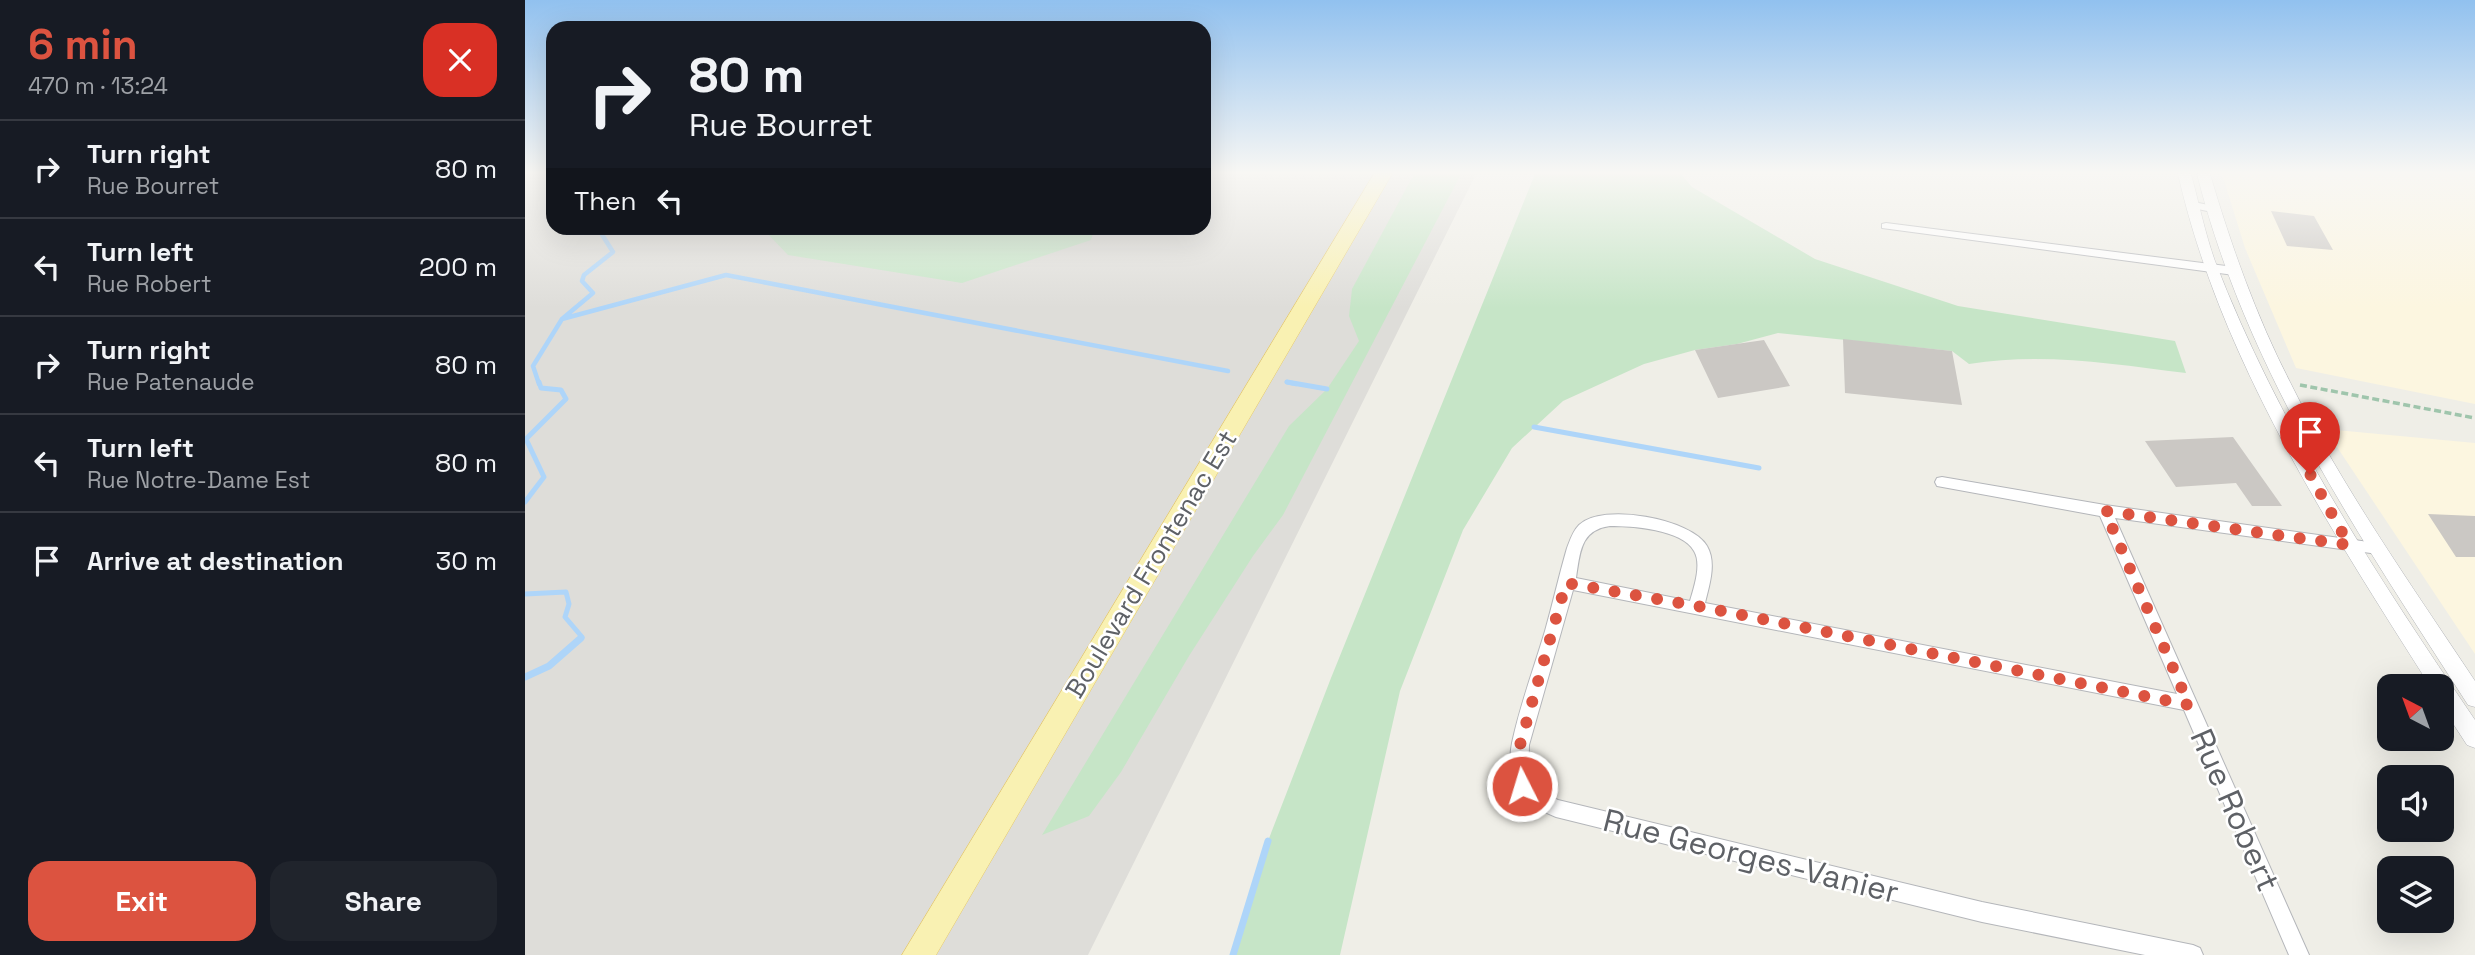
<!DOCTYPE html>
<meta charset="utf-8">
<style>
body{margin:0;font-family:"Space Grotesk",sans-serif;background:#20242c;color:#f1f3f6;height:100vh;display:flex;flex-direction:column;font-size:26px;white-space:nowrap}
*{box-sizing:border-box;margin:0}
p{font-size:23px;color:#9ea1a6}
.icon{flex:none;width:38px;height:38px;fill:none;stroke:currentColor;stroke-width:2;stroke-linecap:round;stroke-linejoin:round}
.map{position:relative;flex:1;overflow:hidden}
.side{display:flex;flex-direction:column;background:#171b24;width:525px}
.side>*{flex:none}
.guide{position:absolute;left:21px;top:21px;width:665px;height:214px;border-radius:21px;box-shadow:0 7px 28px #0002;background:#171b24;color:#f1f3f6;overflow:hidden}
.needle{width:46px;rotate:319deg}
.fabs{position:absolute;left:1852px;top:674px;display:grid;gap:14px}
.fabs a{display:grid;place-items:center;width:77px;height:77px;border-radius:14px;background:#171b24;box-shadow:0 7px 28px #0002;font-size:35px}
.pin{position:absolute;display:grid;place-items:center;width:60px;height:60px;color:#fff;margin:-72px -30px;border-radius:50% 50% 50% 0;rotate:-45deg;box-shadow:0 0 7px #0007}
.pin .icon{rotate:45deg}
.me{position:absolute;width:77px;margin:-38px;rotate:355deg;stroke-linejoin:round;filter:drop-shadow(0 0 5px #0008)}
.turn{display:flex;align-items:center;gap:24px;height:147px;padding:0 28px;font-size:32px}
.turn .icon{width:91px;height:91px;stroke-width:2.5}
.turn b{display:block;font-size:49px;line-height:60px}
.then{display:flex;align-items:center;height:66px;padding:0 28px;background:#0003;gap:14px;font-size:26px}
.round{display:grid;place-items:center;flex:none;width:74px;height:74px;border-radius:21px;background:#20242c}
.headline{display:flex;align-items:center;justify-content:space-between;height:119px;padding:0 28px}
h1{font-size:42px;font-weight:700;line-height:52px;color:#dc5340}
.primary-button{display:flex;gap:14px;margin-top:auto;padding:14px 28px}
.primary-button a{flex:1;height:80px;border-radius:21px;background:#dc5340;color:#fff;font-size:28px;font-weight:700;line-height:80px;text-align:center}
.primary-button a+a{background:#20242c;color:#f1f3f6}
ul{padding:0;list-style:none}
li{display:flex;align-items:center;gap:21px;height:98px;padding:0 28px;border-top:2px solid #363941}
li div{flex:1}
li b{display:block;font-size:26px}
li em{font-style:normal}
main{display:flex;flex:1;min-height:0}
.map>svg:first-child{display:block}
</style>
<main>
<section class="side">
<div class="headline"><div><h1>6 min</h1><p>470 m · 13:24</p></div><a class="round" style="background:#d93025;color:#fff"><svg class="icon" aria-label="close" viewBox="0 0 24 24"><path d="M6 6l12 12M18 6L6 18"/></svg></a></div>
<ul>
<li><svg class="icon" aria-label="right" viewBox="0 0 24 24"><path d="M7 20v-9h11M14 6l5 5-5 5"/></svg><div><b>Turn right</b><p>Rue Bourret</p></div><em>80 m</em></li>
<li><svg class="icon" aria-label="left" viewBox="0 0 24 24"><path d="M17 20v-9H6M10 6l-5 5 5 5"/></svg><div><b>Turn left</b><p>Rue Robert</p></div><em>200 m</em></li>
<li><svg class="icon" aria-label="right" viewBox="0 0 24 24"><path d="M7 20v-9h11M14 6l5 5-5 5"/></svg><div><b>Turn right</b><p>Rue Patenaude</p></div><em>80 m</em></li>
<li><svg class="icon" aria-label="left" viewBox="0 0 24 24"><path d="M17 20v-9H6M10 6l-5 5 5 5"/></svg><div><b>Turn left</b><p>Rue Notre-Dame Est</p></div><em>80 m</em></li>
<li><svg class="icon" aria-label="arrive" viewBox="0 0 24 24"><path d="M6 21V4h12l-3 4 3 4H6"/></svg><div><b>Arrive at destination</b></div><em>30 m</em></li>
</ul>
<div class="primary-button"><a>Exit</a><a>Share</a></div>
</section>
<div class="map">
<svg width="1950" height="955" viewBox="0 0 1950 955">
<rect width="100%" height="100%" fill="#efeee7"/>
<path fill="#fcf6e0" d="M1697 174H1950V404L1771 368 1720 248Z
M1800 429 1950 443V654Z"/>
<path fill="#deddd9" d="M0 174H28V228H679V174H951L563 955H0Z"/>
<path fill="#c6e5c7" d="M889 174H936L758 515 728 556 664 656 596 772 564 816 517 835 764 426 802 389 834 341 824 316 827 289Z
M1010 174H1156L1167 187 1290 259 1433 306 1650 341 1661 373C1588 364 1518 352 1444 364L1427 351 1253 333 1212 344 1170 350 1119 364 1038 401 987 448 938 530 875 691 815 955H708L743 841 806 678Z
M237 228H570L566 240 437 283 263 255Z"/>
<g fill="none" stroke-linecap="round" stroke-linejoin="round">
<path stroke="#aed5f9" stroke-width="4.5" d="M37 319 201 275 703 371
M762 382 771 384
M14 384 8 366 37 319 68 293 57 281 59 275 88 252 76 233 80 228"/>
<path stroke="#aed5f9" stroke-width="5" d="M762 382 802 389
M1009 427 1234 468
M0 502 19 477 1 439 41 399 36 390 16 388 14 382
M0 594 41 592 44 604 40 617 57 637 54 640"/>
<path stroke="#aed5f9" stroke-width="7" d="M0 677 24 666 56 638
M708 955 743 841"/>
</g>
<path fill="#cbc8c4" d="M1746 211 1789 216 1808 250 1762 246Z
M1318 339 1427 351 1437 405 1320 393Z
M1239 340 1265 386 1193 398 1170 350Z
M1708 437 1757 506H1727L1711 483 1651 487 1620 441Z
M1903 514 1950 516V557H1931Z"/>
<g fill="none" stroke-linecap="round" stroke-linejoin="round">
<defs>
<path id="service" d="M1668 205 1688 209"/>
<path id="minor" d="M1361 223 1709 267 1715 271 1709 275 1357 228V224Z
M1417 477 1580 505 1858 544 1860 548 1858 552 1853 554 1590 518 1784 955H1764L1659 710 1048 590 1004 745C1003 775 1003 786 1033 800L1457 902 1668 945 1675 948 1678 955H1620L1457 922 1031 817C1010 808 992 799 987 775 985 765 985 753 987 743 995 705 1009 668 1020 631 1028 603 1034 575 1042 548 1045 540 1048 531 1054 525 1077 502 1167 519 1182 546 1192 563 1184 586 1180 603L1652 694 1575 516 1412 486 1410 482 1412 478ZM1085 526C1106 526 1157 529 1169 551 1177 564 1169 587 1165 601L1051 578C1055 553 1055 530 1085 526Z"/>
<path id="tertiary" d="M1653 174H1666C1674 203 1680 233 1690 261 1753 425 1852 576 1950 720V748L1942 745 1916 705V686H1905C1804 527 1695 359 1653 174Z
M1672 174H1685C1706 245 1731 316 1765 382 1817 487 1885 583 1950 681V707L1943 705C1835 537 1721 370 1672 174Z"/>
<path id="primary" d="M849 174H867L411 955H377Z"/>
</defs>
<use href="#service" stroke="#b4b6ba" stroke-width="8"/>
<use href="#minor" stroke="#b4b6ba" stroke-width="2"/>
<use href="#tertiary" stroke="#b4b6ba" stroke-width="1"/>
<use href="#primary" stroke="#e7c968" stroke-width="1"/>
<path stroke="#9fc5ac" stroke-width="3.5" stroke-dasharray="7 3.5" stroke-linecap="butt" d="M1775 385 1950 418"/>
<use href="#service" stroke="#fff" stroke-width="6"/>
<use href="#minor" fill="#fff" fill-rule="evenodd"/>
<use href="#tertiary" fill="#fff" fill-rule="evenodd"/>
<use href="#primary" fill="#f9f1b2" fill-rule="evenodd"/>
</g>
<linearGradient id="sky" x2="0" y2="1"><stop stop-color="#91c1ef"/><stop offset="0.56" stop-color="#f8f7f4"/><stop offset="1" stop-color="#f8f7f4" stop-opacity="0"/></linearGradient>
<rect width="1950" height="308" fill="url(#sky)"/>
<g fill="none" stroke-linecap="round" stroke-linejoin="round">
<path stroke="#dc5340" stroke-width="12" stroke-dasharray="0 21.6" d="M997 786 993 768 995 745 1041 583 1172 606 1664 705 1580 511 1824 545 1785 474"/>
</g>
<g text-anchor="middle" stroke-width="5" stroke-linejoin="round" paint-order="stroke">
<g font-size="26" fill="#5e6166" stroke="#fff">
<text transform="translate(626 564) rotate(-59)" y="9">Boulevard Frontenac Est</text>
</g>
<g font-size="32" fill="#5e6166" stroke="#fff">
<text transform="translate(1710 810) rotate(66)" y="11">Rue Robert</text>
<text transform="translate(1226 856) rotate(14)" y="11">Rue Georges-Vanier</text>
</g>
</g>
</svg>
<div class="fabs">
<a><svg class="needle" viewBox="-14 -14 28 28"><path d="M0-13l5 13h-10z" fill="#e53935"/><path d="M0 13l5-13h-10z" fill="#9ea1a6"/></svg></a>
<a><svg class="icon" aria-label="sound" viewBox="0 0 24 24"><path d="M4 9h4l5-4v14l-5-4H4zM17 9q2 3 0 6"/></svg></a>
<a><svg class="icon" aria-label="layers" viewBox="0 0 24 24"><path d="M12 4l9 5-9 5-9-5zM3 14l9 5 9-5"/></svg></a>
</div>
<div class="pin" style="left:1785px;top:474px;background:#d93025"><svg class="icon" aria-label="arrive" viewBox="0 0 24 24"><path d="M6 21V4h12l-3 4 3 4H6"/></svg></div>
<svg class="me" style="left:997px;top:786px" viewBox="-20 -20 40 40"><circle r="17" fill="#dc5340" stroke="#fff" stroke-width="3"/><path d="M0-11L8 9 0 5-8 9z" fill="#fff"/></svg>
<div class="guide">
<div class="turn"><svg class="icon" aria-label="right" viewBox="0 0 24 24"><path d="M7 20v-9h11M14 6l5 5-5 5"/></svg><div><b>80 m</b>Rue Bourret</div></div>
<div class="then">Then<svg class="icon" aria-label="left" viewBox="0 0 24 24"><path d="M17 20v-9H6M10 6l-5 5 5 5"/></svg></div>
</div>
</div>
</main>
